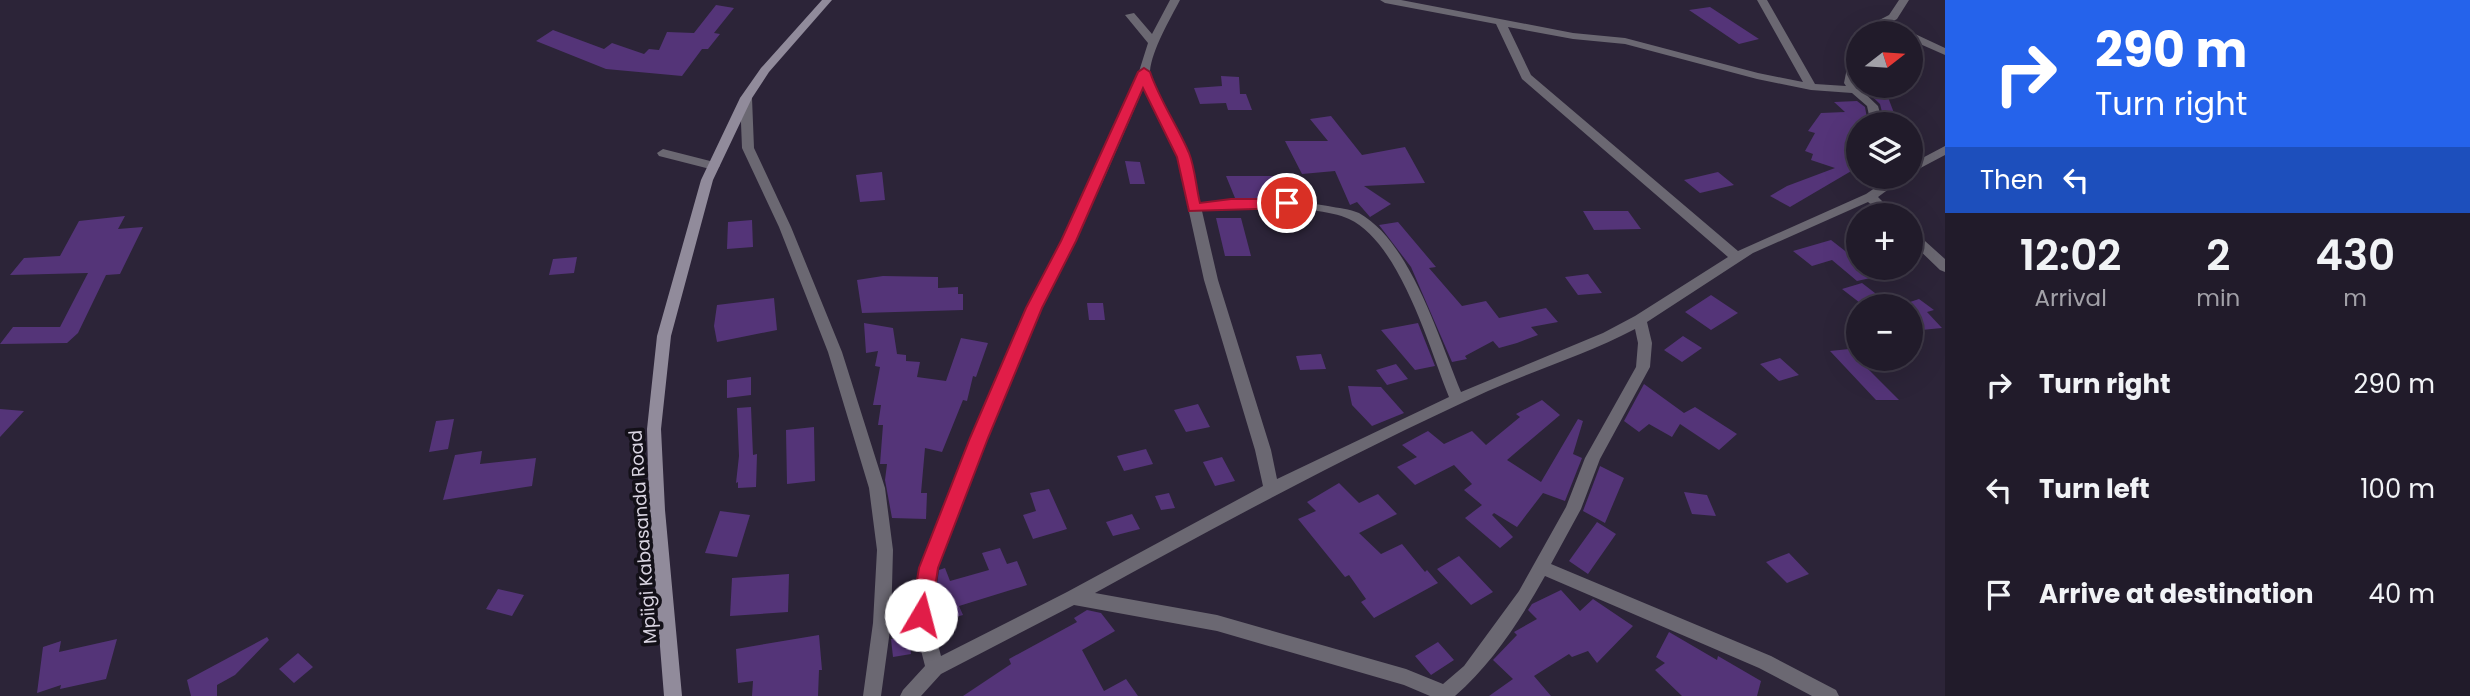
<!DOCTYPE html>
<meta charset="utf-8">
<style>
body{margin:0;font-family:Poppins,sans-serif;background:#2d2836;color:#f1f3f6;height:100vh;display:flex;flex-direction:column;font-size:26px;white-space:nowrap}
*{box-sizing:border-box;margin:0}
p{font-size:23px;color:#a2a1a8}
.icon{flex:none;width:38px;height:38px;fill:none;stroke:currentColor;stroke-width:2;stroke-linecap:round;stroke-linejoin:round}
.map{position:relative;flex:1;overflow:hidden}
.sheet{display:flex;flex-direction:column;background:#211b2a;width:525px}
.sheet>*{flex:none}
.banner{background:#2563eb;color:#fff;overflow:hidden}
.needle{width:46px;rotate:73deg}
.tools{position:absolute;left:1846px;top:21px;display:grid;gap:14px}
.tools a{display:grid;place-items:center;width:77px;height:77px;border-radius:50%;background:#211b2a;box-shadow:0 7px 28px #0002,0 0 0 2px #3e3947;font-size:35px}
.pin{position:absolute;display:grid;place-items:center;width:60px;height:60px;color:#fff;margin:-30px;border:4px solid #fff;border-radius:50%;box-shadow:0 2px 7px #0007}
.me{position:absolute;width:77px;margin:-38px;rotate:8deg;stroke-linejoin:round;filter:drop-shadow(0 0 5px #0008)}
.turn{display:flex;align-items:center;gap:24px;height:147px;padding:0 35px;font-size:32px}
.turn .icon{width:91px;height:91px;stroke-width:2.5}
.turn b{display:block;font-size:49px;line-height:60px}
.then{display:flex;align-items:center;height:66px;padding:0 35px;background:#0003;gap:14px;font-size:26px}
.eta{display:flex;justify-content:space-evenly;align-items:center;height:119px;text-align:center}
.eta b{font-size:42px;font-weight:600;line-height:49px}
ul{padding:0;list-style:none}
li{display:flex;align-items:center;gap:21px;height:105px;padding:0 35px}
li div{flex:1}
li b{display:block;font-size:26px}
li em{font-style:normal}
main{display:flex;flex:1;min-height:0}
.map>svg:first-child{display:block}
</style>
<main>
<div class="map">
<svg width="1945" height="696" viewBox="0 0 1945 696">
<rect width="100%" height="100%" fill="#2c2438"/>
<path fill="#543478" d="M716 5 734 8 714 33 720 34 708 49H702L682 76 606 69 536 41 553 30 604 49 612 43 644 54 649 49 659 50 667 32 694 33Z
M1710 7 1759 39 1739 44 1689 10Z
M1221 76 1239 77 1240 94H1246L1252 110H1228L1226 103 1200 104 1194 88 1222 86Z
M1861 86H1880L1886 92 1894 113 1906 124H1885L1880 104Z
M1857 101 1865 107 1868 124H1858V163L1851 164 1853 170 1790 207 1770 196 1787 186 1835 168 1811 160 1813 154 1805 151 1815 133 1808 131 1821 113 1845 112 1834 102Z
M1331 116 1362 155 1405 147 1425 183 1364 186 1391 204 1370 217 1357 202 1350 205 1335 171 1302 174 1285 141H1328L1310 119Z
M1125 161 1140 162 1145 184H1130Z
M882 172 885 200 860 202 856 175Z
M1718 172 1734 185 1700 193 1684 180Z
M1226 176H1273L1280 198H1235Z
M1583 211H1628L1641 229 1594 230Z
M125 216 118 229 143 227 120 274 106 275 78 333 67 343 0 344 13 327H60L88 273 10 275 24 258 60 256 79 221Z
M1216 218H1241L1251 256H1225Z
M752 220 753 247 727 249 728 222Z
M1398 222 1436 267 1429 268 1462 306 1486 301 1499 318 1546 308 1558 322 1531 327 1538 335 1517 343 1499 348 1493 341 1465 356 1467 359 1452 362 1411 267 1379 225Z
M1831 240 1858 261V268H1865L1875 277 1857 281 1832 260 1812 266 1793 251Z
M577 257 574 273 549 275 553 259Z
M1588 274 1602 293 1578 295 1565 277Z
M883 276 938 277V288L958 287V294H963V310L862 313 857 280Z
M1862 283 1884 300 1864 306 1842 289Z
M1711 295 1738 313 1711 330 1685 312Z
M774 298 777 330 717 342 714 326 717 305Z
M1919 299 1934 310 1927 312 1942 328 1911 331V306H1898Z
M1087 303H1103L1105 320H1089Z
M864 323 893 328 897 354 906 355V361L920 362 917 377 946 381 961 338 988 343 976 377 973 376 967 401 963 400 942 452 925 448 921 493H927L926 519 892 518 885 480 887 464H880L883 425H878L881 405H873L880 367 875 366 878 351 866 353Z
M1418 323 1435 366 1415 370 1381 330Z
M1683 336 1702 348 1682 362 1664 350Z
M1849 349 1858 359 1899 400H1876L1830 351Z
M1321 354 1326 369 1300 370 1296 356Z
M1780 358 1799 375 1779 381 1760 364Z
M1396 364 1408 379 1387 385 1376 370Z
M751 377V395L727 398V380Z
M1644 384 1684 413 1695 407 1737 434 1719 450 1680 424 1672 437 1649 424 1639 432 1624 421Z
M1348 386 1381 387 1404 413 1372 426 1352 405Z
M1542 400 1560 415 1507 460 1541 482 1578 419 1583 421 1573 454 1582 458 1565 501 1543 493 1517 527 1494 513 1492 515 1513 537 1500 548 1465 518 1482 505 1464 490 1472 484 1454 465 1415 485 1397 467 1417 457 1402 445 1428 431 1444 444 1472 431 1486 445 1520 417 1516 414Z
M1198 404 1210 427 1186 432 1174 410Z
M751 407 753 455 757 454 756 487 738 488V482L736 483 739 456 737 408Z
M0 409 24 411 0 437Z
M454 419 448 449 429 452 436 421Z
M814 427 815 481 787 484 786 430Z
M1146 449 1153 464 1124 471 1117 456Z
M482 451 480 464 536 458 532 486 443 500 455 455Z
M1222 457 1235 481 1215 486 1203 462Z
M1600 466 1624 478 1605 523 1583 511Z
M1339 483 1359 503 1378 494 1397 514 1359 533 1381 554 1402 544 1425 572 1427 570 1438 583 1374 618 1361 602 1366 599 1349 575 1345 577 1298 519 1316 511 1307 502Z
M1049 489 1067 529 1033 539 1023 515 1036 511 1030 493Z
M1684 492 1707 495 1716 516 1692 514Z
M1169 493 1175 508 1161 510 1155 496Z
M720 511 750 515 737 557 705 553Z
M1132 514 1140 529 1113 536 1106 522Z
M1597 522 1616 534 1588 574 1569 561Z
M1000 548 1007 564 1017 561 1027 585 959 606 963 615 935 623 933 615 939 570 945 568 950 581 989 570 982 553Z
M1789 553 1809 574 1787 583 1766 562Z
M1459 556 1493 592 1471 605 1437 569Z
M789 574 788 612 730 616 732 578Z
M498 589 524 595 512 616 486 609Z
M1561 590 1580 611 1593 599 1633 626 1597 663 1588 651 1572 657 1569 654 1534 676 1551 696H1489L1513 679 1493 660 1517 635 1514 632 1537 619 1528 610 1532 604Z
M1087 610 1101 613 1115 631 1082 650 1104 691 1126 679 1138 696H963L1011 664 1009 659 1077 622 1074 618Z
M1669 632 1717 660 1718 656 1761 681 1757 696H1682L1655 670 1665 663 1656 657Z
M819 635 822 670H819L818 696H752L753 681 738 683 736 649Z
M267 637 269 640 235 675 217 685V696H191L187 680Z
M909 637 911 654 893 657 891 639Z
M117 639 106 679 60 689 61 685 37 693 43 647 61 641 59 652Z
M1438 642 1454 660 1431 675 1415 656Z
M298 653 313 667 294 683 279 669Z"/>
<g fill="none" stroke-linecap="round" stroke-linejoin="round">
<path fill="#6b6872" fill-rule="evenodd" d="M1170 0H1180C1170 19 1152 50 1150 71 1149 82 1159 96 1165 106 1183 136 1192 169 1200 203 1243 199 1285 199 1328 206 1338 208 1350 209 1359 213 1411 242 1439 339 1461 392L1603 333 1635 316 1728 257 1522 79 1496 24 1385 3 1380 0H1401L1573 33 1625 38 1758 73 1803 82 1757 0H1767L1815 84 1846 86 1844 83 1854 33 1889 15 1899 0H1909L1897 19 1886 25 1906 33H1892L1878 29 1869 33H1858V61L1854 83 1878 106 1883 124H1871L1867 106 1852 93 1811 90 1757 79 1625 44 1573 39 1508 27 1531 75 1738 251 1866 194 1891 177H1905L1878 197 1896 215H1883L1868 202 1753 253 1647 322 1652 343 1650 367 1600 459 1581 509 1551 564 1771 656 1836 690 1839 696H1812L1759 668 1545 576C1521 619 1492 664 1455 696H1430L1404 685 1217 631 1074 605 941 674 921 696H900L903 690 925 666 912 615 921 568 971 438 1027 308 1091 181 1136 81 1148 43 1125 15 1134 13 1152 34ZM1144 87 1177 157 1204 280 1255 450 1263 486 1067 592 941 656 930 615 937 568 987 438 1041 308 1103 181ZM1258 208C1282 208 1328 209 1349 219 1400 243 1429 347 1449 397L1277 479 1271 450 1218 280 1202 211ZM1635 329 1638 343 1636 367 1585 458 1566 507 1519 591 1464 666 1443 684 1406 669 1217 615 1095 593C1224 522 1354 452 1488 391 1537 369 1588 354 1635 329Z
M1910 33 1915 34 1945 48V55L1911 40Z
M746 95 752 98 754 148 791 227 842 352 885 488 893 550 891 623 881 696H863L873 623 877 550 869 488 828 352 779 227 742 148 740 98Z
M1945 146V155L1911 173V164Z
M663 149 718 163 720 166 714 170 659 156 657 153Z
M1911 231 1915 232 1945 259V272L1940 270 1911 242Z"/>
<path fill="#918b9b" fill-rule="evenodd" d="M822 0H832L769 72 752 98 713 180 671 336 661 429 665 510 682 696H664L649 510 647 429 657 336 701 180 740 98 761 68Z"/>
</g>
<path fill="#e11d48" stroke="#92132f" stroke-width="2" d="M1144 68 1150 72C1160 101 1177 125 1189 153 1195 168 1196 187 1200 203L1231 199H1287L1294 203 1287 208 1189 211 1177 157 1143 88 1076 241 1042 308 988 438 938 568 931 615 928 621 921 624 914 621 911 615 919 568 970 438 1026 308 1061 241 1138 72Z"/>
<g text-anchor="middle" stroke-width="7" stroke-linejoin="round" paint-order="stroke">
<g font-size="18" fill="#d9d4e1" stroke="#131018">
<text transform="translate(643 537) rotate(-94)" y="6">Mpiigi Kabasanda Road</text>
</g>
</g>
</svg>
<div class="tools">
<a><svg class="needle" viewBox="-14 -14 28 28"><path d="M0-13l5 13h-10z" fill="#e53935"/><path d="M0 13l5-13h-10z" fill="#a2a1a8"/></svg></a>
<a><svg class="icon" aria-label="layers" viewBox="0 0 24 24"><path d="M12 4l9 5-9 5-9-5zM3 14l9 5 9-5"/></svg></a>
<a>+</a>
<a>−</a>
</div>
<div class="pin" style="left:1287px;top:203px;background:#d93025"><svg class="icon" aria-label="arrive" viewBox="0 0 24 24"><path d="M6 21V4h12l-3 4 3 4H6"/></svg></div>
<svg class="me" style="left:921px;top:615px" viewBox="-20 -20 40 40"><circle r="19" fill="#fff"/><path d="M0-13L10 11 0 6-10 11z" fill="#e11d48"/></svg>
</div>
<section class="sheet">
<div class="banner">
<div class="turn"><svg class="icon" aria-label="right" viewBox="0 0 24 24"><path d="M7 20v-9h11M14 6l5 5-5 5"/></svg><div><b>290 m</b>Turn right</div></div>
<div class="then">Then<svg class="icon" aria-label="left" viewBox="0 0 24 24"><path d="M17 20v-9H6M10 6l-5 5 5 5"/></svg></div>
</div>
<div class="eta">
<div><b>12:02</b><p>Arrival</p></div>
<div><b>2</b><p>min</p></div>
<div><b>430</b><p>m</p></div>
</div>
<ul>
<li><svg class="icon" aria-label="right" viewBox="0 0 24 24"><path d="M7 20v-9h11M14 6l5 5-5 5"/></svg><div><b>Turn right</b></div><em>290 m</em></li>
<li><svg class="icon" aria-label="left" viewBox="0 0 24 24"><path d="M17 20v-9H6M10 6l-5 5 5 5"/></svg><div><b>Turn left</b></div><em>100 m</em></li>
<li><svg class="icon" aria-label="arrive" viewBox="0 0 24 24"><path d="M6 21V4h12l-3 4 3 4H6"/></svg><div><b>Arrive at destination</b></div><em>40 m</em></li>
</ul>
</section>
</main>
